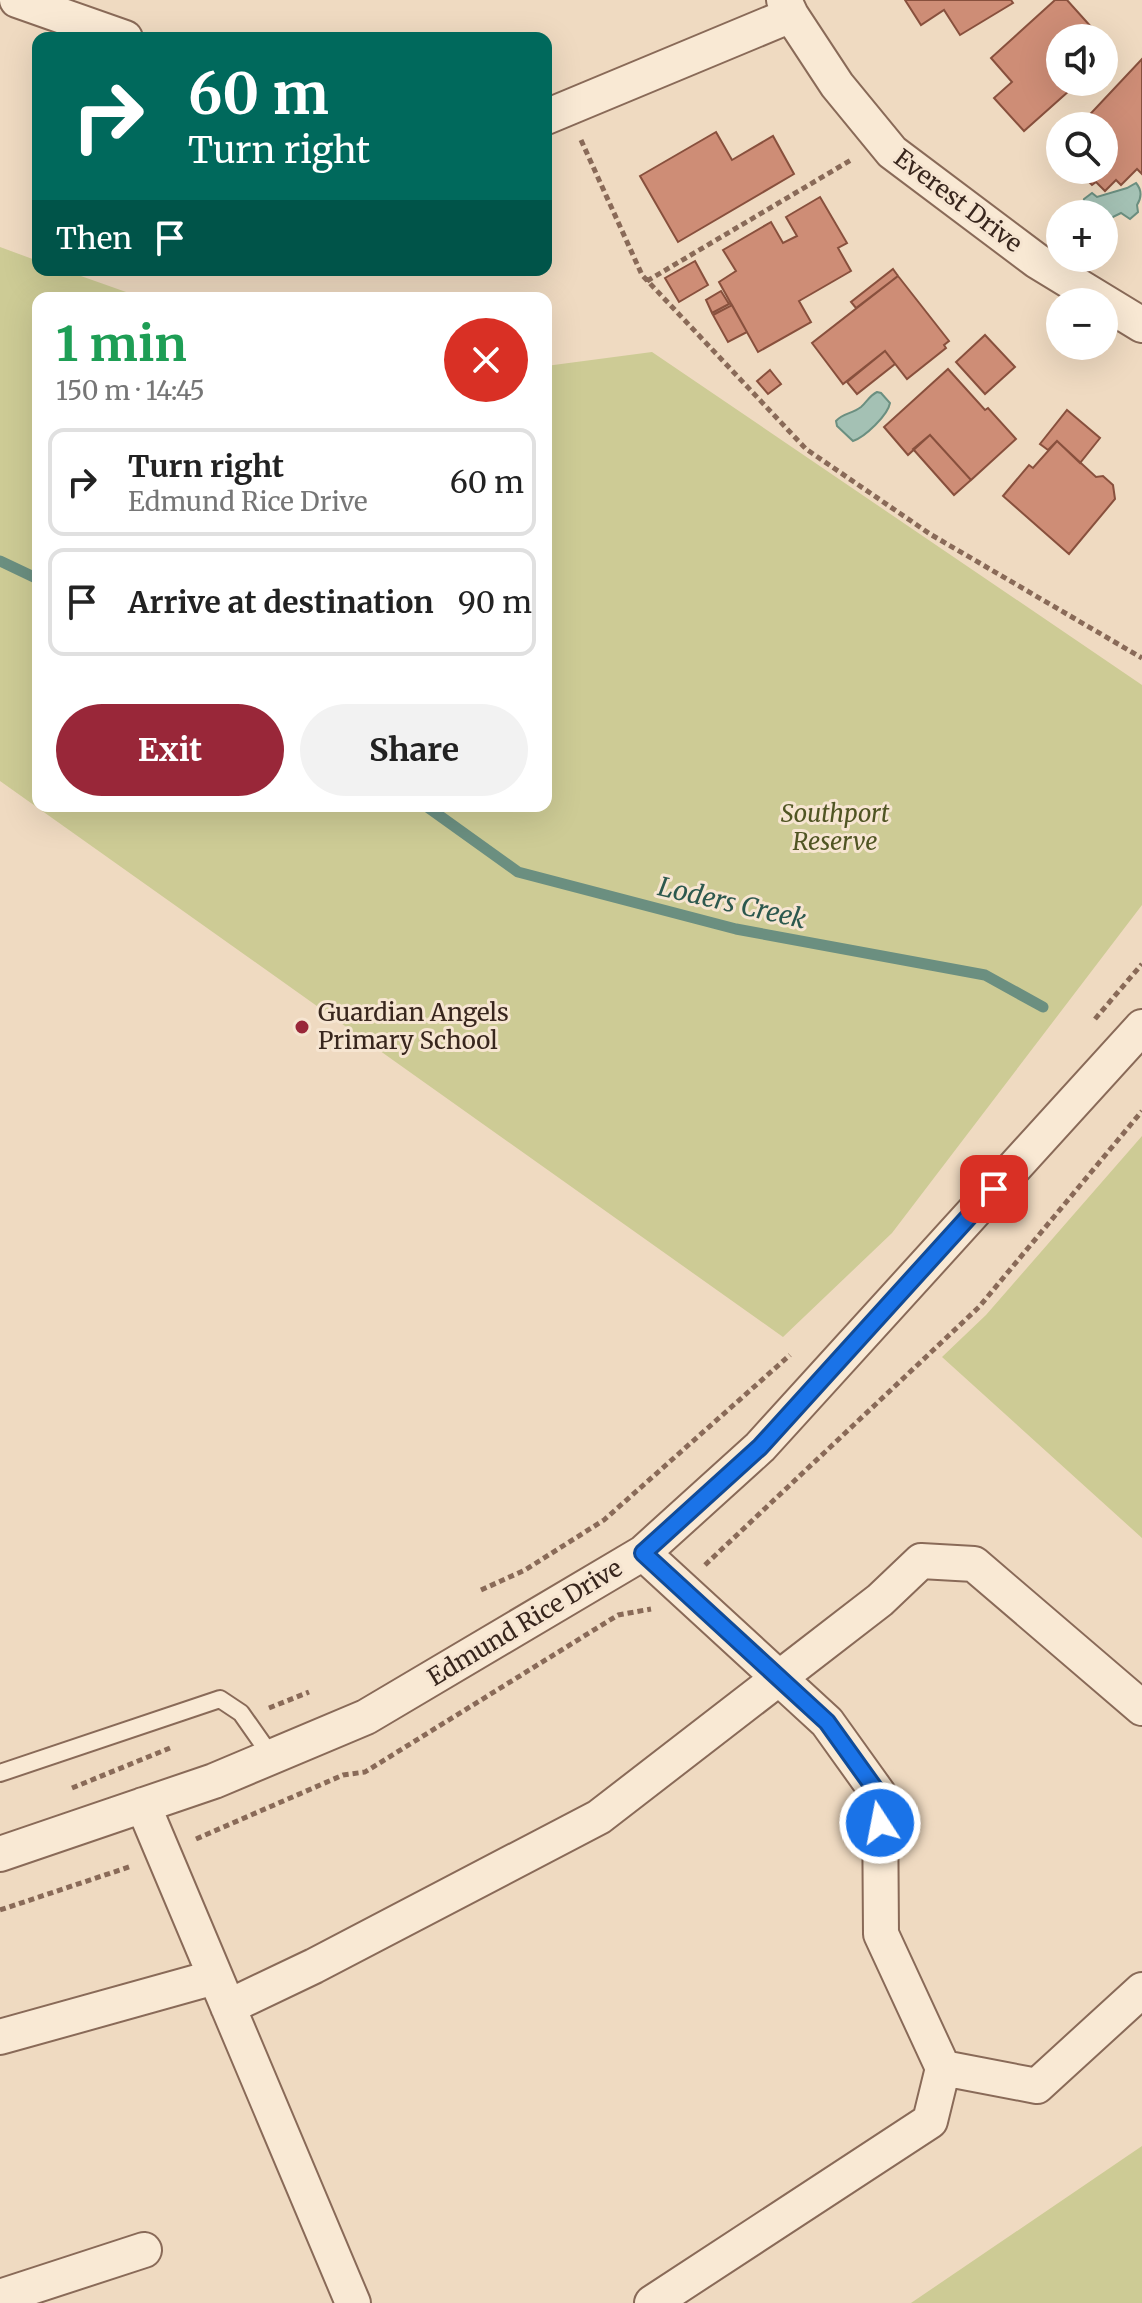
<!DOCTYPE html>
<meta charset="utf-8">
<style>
body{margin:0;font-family:Merriweather,serif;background:#f2f2f2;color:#222;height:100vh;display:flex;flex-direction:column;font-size:30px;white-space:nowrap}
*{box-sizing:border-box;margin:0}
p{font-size:26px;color:#767676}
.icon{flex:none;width:44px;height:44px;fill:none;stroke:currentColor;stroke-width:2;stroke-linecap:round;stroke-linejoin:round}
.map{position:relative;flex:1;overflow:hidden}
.drawer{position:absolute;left:32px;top:292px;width:520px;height:520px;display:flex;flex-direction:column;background:#fff;border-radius:16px;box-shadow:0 8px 32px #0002}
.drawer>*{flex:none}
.hud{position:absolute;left:32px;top:32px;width:520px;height:244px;border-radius:16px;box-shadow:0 8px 32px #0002;background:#00695c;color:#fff;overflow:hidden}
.tools{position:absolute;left:1046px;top:24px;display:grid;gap:16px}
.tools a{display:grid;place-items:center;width:72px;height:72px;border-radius:50%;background:#fff;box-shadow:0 8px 32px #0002;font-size:40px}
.pin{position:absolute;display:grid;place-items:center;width:68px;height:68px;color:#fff;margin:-34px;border-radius:16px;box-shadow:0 4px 12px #0006}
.me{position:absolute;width:88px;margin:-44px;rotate:349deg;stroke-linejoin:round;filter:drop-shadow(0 0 6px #0008)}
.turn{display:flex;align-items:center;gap:28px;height:168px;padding:0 24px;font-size:36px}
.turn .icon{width:104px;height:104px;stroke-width:2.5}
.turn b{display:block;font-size:56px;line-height:68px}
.then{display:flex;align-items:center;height:76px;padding:0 24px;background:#0003;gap:16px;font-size:30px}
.round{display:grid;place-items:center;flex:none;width:84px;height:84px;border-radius:42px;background:#f2f2f2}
.head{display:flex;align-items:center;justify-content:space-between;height:136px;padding:0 24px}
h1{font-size:48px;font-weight:700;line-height:60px;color:#1e9e55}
.primary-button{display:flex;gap:16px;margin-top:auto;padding:16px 24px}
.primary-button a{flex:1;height:92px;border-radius:48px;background:#992739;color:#fff;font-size:32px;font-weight:700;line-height:92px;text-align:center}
.primary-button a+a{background:#f2f2f2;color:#222}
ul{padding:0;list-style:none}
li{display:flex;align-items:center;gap:24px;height:108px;margin:0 16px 12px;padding:0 8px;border:4px solid #e0e0e0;border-radius:16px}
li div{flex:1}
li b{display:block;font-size:30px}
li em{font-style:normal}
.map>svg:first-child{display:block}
</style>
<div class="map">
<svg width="1142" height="2303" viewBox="0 0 1142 2303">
<rect width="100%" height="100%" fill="#efdac1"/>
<path fill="#cdcb95" d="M0 247 38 261V270H64L143 298H38V806H546V366L652 352 1142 685V905L892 1233 783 1337 0 781Z
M1142 1136V1538L942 1357 986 1315Z
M1142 2146V2303H911Z"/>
<path fill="#a4c1b4" stroke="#6b8f80" stroke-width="2" d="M1136 183C1142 190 1142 197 1137 205L1138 212 1130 219 1121 213 1107 220 1104 214H1098L1083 204 1084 199 1092 193 1097 197 1127 188Z
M877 392 881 393 890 403C888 415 865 437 853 441L837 426 836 421C843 413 852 414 861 407 867 402 869 396 877 392Z"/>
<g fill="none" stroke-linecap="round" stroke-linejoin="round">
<path stroke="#6b8f80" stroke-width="11" d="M0 561 38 579
M426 806 518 872 736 929 985 975 1043 1007"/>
</g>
<path fill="#ce8d76" stroke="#88503d" stroke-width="2" d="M905 0H1011L1013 3 960 35 944 10 921 25Z
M1055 0H1067L1093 29 1083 38H1060V82H1079L1024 131 994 98 1012 82 991 58Z
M1142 59V174L1137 169 1121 185 1116 180 1105 191 1096 182 1092 185 1077 170H1104V126H1079Z
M716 132 732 160 773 136 794 174 678 242 640 176Z
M820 197 847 243 838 248 851 271 799 301 811 322 758 352 719 282 736 271 723 250 771 222 783 243 797 236 786 217Z
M695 261 708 285 679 302 665 278Z
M893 269 898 276 856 308 851 302Z
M898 276 949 341 944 345 946 348 907 379 885 351 843 384 812 343Z
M721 291 729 304 712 313 706 300Z
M732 305 747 332 728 342 713 315Z
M985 335 1015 367 985 394 956 362Z
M885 351 895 364 857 394 847 382Z
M948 369 985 410 988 408 1016 439 971 480 930 435 908 455 884 427Z
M770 370 781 384 768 394 757 381Z
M1067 410 1100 438 1080 463 1057 441 1048 450 1040 444Z
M930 435 971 480 954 495 913 449Z
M1057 441 1096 477 1103 476 1113 485 1115 499 1069 554 1003 496 1029 465 1033 468Z"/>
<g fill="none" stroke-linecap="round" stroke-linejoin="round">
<defs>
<path id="lane" d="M0 1773 220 1699 241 1713 272 1757"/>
<path id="street" d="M17 0 125 38
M784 0 791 15 837 85 892 152 1037 261 1142 325
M546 117 791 15
M643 1553 827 1722 880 1796 881 1934 943 2068 930 2121 652 2303
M143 1805 353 2303
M0 1854 214 1781 366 1717 643 1553 760 1447 1142 1027
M228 2007 314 1966 599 1817 880 1600 921 1561 974 1564 1142 1708
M0 2037 215 1977
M943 2068 1037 2086 1142 1990
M0 2297 144 2250"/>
</defs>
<use href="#lane" stroke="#896a58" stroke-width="20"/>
<use href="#street" stroke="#896a58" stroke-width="38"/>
<path stroke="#896a58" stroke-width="5" stroke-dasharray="6 4" stroke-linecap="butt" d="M581 140 642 275 806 449 930 534 1142 658
M647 281 851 160
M1095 1019 1142 964
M705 1565 979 1307 1142 1111
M481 1590 525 1570 604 1520 790 1355
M269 1708 309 1692
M72 1788 170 1748
M196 1839 343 1775 365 1772 618 1615 651 1609
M0 1910 132 1866"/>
<use href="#lane" stroke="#f9e9d4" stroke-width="16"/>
<use href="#street" stroke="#f9e9d4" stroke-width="34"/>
</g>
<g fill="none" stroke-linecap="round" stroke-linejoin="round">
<defs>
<path id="route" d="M880 1823V1796L827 1722 643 1553 760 1447 994 1189"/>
</defs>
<use href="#route" stroke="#114b97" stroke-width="20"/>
<use href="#route" stroke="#1a73e8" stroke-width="14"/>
</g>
<circle fill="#992739" stroke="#f6e5d1" stroke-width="3" cx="302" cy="1027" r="8"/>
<g text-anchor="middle" stroke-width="6" stroke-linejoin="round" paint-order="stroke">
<g font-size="24" fill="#38261d" stroke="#f6e5d1">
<text transform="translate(958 201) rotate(37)" y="8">Everest Drive</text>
<text transform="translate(525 1623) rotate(-31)" y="8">Edmund Rice Drive</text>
</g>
<g font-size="24" font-style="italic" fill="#505523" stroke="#f6e5d1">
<text x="835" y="822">Southport<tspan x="835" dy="28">Reserve</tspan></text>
</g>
<g font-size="24" fill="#38261d" stroke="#f6e5d1" text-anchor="start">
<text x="318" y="1021">Guardian Angels<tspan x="318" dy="28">Primary School</tspan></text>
</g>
<g font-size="26" font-style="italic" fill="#2c584e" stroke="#f6e5d1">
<text transform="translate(732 903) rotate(13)" y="9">Loders Creek</text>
</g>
</g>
</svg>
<div class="tools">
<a><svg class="icon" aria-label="sound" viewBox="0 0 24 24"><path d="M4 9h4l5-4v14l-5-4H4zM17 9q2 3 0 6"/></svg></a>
<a><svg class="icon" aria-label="search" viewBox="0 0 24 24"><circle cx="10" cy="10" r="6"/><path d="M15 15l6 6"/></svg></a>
<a>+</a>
<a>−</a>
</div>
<div class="pin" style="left:994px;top:1189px;background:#d93025"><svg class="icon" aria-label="arrive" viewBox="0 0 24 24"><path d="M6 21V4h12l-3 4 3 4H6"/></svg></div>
<svg class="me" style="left:880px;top:1823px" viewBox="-20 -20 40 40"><circle r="17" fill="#1a73e8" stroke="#fff" stroke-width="3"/><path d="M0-11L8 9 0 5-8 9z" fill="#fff"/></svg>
<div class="hud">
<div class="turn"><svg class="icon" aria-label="right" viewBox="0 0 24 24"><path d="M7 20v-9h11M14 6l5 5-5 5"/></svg><div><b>60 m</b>Turn right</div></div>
<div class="then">Then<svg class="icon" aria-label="arrive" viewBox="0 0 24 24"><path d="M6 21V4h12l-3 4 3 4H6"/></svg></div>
</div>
<section class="drawer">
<div class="head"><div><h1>1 min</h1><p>150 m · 14:45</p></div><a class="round" style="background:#d93025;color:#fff"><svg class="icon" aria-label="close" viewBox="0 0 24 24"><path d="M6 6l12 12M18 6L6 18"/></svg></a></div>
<ul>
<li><svg class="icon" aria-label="right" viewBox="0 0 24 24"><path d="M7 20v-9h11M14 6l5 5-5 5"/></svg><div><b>Turn right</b><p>Edmund Rice Drive</p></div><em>60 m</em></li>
<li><svg class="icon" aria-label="arrive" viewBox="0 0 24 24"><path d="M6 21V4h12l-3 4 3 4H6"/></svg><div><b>Arrive at destination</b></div><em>90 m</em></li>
</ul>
<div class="primary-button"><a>Exit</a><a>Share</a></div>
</section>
</div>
